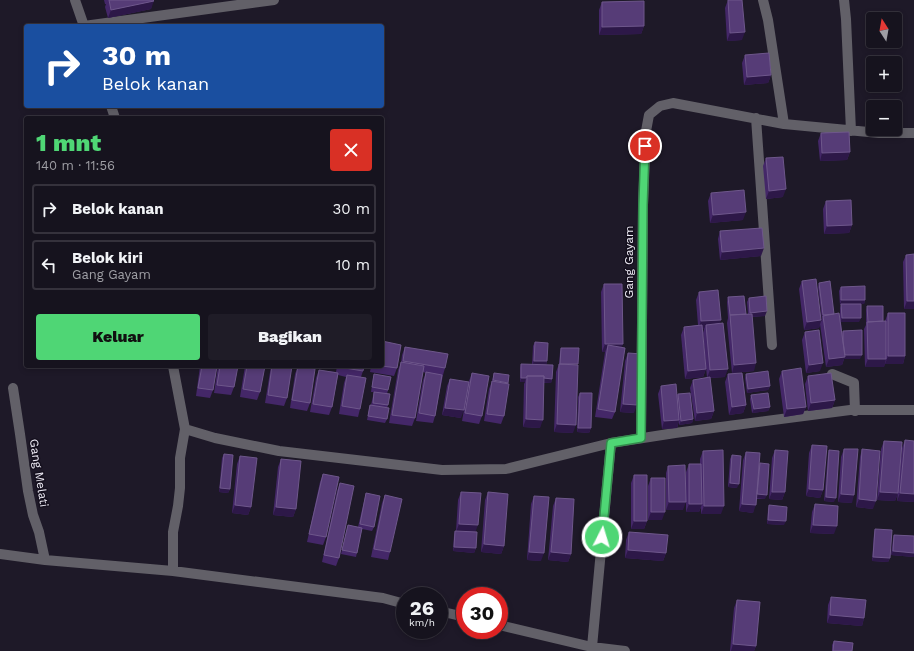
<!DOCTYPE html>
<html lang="id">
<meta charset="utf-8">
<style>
body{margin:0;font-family:"Work Sans",sans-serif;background:#1f1c27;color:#f1f3f6;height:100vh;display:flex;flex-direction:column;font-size:15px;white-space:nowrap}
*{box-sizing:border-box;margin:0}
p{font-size:13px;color:#9e9ea4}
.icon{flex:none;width:22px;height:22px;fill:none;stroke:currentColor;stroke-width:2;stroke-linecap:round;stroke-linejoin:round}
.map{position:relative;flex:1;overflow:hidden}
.panel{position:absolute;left:24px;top:116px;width:360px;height:252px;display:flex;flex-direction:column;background:#16131e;border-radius:4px;box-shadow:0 2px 6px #0003,0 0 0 1px #35323c}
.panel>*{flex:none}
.guide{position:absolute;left:24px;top:24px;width:360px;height:84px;border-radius:4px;box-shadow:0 2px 6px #0003,0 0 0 1px #35323c;background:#1a4fa0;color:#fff;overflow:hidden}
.needle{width:26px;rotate:349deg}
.tools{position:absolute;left:866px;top:12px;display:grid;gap:8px}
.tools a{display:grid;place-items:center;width:36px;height:36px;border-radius:4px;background:#16131e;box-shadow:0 2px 6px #0003,0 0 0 1px #35323c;font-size:20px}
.speed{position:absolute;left:396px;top:587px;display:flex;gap:8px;font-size:20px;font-weight:700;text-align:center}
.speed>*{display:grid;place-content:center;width:52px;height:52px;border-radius:50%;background:#16131e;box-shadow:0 2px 6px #0003,0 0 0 1px #35323c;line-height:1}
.speed small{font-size:10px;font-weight:400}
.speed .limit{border:6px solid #d22;background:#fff;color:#111}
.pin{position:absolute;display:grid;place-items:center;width:34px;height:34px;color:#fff;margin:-17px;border:2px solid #fff;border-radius:50%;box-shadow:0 1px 4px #0007}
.me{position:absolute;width:44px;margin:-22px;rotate:5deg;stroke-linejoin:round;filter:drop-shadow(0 0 3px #0008)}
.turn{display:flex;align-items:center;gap:14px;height:84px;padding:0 12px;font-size:18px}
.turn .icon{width:52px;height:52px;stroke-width:2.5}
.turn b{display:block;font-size:28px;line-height:34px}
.round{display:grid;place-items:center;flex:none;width:42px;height:42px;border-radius:4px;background:#1f1c27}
.overview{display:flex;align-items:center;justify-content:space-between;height:68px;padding:0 12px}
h1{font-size:24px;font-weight:800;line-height:30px;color:#4fd675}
.button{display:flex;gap:8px;margin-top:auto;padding:8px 12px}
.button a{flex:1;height:46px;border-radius:4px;background:#4fd675;color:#111;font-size:16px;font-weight:800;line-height:46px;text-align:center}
.button a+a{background:#1f1c27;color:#f1f3f6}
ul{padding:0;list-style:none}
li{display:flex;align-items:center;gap:12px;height:50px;margin:0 8px 6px;padding:0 4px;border:2px solid #35323c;border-radius:4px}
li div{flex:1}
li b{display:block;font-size:15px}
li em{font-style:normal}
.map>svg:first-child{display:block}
</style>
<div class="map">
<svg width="914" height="651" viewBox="0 0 914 651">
<rect width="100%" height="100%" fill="#1e1928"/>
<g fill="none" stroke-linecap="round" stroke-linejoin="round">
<path stroke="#626068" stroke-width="10" d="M75 0 84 26
M763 0 768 20 784 124
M844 0 846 19 851 131
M84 26 274 0
M111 106 115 118
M756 118 772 345
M832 374 854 383 855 411
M13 388 20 434 28 491 33 515 39 532 45 560
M185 429 215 438 279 451 442 470 506 469 611 443 675 433 850 410H914
M641 438 643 205 646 131 649 115 660 106 673 103 784 124 879 133H914
M0 554 45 560 173 571 383 598 405 604
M173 571V532L178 506 180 488V458L185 429 173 366
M439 611 465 617
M499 625 592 647 625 651
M592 647 611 443"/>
</g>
<path fill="#442768" d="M104 0H153L151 9 108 18 105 7 106 4H105Z
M728 0 742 40 727 41 725 8Z
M602 2 644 26 641 34 599 35V10Z
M745 55 771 75 768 83 744 85 742 63Z
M821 133 850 152 847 160 820 161 818 141Z
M766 158 783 197 766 199 763 166Z
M711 193 743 220 710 223 708 201Z
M826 201 852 225 849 233 824 234 823 209Z
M720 231 761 256 720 260 718 239Z
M906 255 914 309H904L903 262Z
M802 281 821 320 819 328 804 330 799 289Z
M819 283 834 314 840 319V308L841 305H840L839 291 841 287 865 300 864 304H861L859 322H841L842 333 843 331 860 359H844L842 365 826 367 820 324 822 319 818 287Z
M604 284 621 347 615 412 612 419 595 417 605 352H602L601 292Z
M699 292 720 324 725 377 710 378 714 411 711 419 695 421 690 388 693 380 707 378 703 333 704 329H702L706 369 703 377 685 379 681 335 684 327 698 325 696 300Z
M728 297 746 314H748L747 302 749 298 765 316 752 317 754 371 732 373 727 323 728 318 727 302Z
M867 306 883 321H885L888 313 905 356 903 364H885V362L884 367H865L864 329 866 325V310Z
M805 332 820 371 806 373 802 340Z
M382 341 397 368 394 376 370 372 371 366H382Z
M535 342 547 361 546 365H532L533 346Z
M405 347 445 368 443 375 435 416 433 423 416 421 423 380 426 373 423 372 415 418 412 426 389 423 398 370 401 363 402 355Z
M561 348 573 433 554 432 556 372 559 364 560 352Z
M628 353 634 413 620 412 625 361Z
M521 364 552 379 551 383H544L540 428 523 427 524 384 525 382H520V368Z
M200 366H217L213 390 210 398 196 396Z
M218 366H238L234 387 231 395 214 393Z
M245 366H265L260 392 257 400 240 397Z
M271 366H292L287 398 284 406 265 403Z
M298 366 310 403 307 411 290 408 295 374Z
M337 366H364L363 371 361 377 360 409 358 417 339 414 344 383 346 377 338 375 332 407 329 415 310 412 316 378 319 370 336 372Z
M782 371 806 407 803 414 784 417 779 379Z
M472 373 482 416 479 424 462 421 469 381Z
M494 373 508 383 504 416 501 424 484 421 489 389 492 381Z
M374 374 388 390 387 394 388 405 387 408V419L385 423 367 420 369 409 370 405H371L373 396 374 392H371L373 378Z
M728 374 746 405 743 413 729 415 725 382Z
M746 374 770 386 768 390 747 393 745 378Z
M808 376 835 400 832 408 808 411 805 384Z
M450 379 461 418 442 415 447 386Z
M661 386 677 395 678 394 693 419 692 423 679 425V421L677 428 662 429 658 394Z
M580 393 591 428 589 433 577 432 578 397Z
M751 395 770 407 768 411 752 413 750 399Z
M905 440 914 502 897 501 902 448Z
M884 441 898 493 895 501 877 500 881 449Z
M812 445 823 490 820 498 806 496 809 453Z
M844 449 852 503 838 502 841 457Z
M862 449 873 509 856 507 860 457Z
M775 450 785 492 782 500 769 499 772 458Z
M829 450 834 502 824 501 828 454Z
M703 451 721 514H701V507L699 512H686V472L689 464H700V459Z
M746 452 759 466 760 463 765 499H756L753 513 739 511 743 460Z
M224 454 230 489 228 493 219 492 222 458Z
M732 455 737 488 728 487 730 459Z
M240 456 251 507 248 515 232 513 237 464Z
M281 459 296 509 293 517 273 515 278 467Z
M668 466 683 510H666V473Z
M323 474 326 537 323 545 307 542 320 482Z
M634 475 647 521 644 529H631V483Z
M651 478 662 520H648V486Z
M340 483 339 558 336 566 322 562 337 491Z
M461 492 475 532 476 548 474 553 453 551 454 535 455 531H456L458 500Z
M488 492 504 546 501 554 481 552 485 500Z
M366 493 374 527 372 531 362 529 356 557 341 554 348 525 358 527 365 497Z
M385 495 390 552 388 560 371 557 382 503Z
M534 496 541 561 527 560 531 504Z
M556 498 571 554 568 562 548 560 553 506Z
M815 504 834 534 810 533 812 512Z
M769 505 784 525 767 524 768 509Z
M875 529 890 558 888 562 872 561 874 533Z
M629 532 666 553 663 561 625 558 626 540Z
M894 535 914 536V557L891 555 893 539Z
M831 597 864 618 862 626 827 623 828 605Z
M737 600 756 646 754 651H730L734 608Z
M834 641 852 651H832V645Z"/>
<path fill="#2d1848" d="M154 1 151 9 108 18 111 10Z
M644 26 641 34 599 35 602 27Z
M745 32 742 40 727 41 730 33Z
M771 75 768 83 744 85 747 77Z
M850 152 847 160 820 161 822 153Z
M786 189 783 197 766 199 769 191Z
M746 212 743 220 710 223 713 215Z
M852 225 849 233 824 234 827 226Z
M764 248 761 256 720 260 722 252Z
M841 300H865L864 304 840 305Z
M907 301H914V309H904Z
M767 311 765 316 749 317 750 313Z
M842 318H861L859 322H840Z
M721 320 718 327 706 325 704 329H698L701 321Z
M821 320 819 328 804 330 807 322Z
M605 344H623L620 352 608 345 605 352H602Z
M843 355H862L860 359H844L842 365 826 367 829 359Z
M888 356H905L903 364H885Z
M868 359H886L884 367H865Z
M534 361H547L546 365H532Z
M756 363 754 371 732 373 734 365Z
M823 363 820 371 806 373 809 365Z
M706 369 703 377 685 379 688 371Z
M728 369 725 377 707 378 710 370Z
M521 378H526L525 382H520Z
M527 378 552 379 551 383 527 382Z
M770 386 768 390 747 393 748 389Z
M835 400 832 408 808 411 811 403Z
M623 404 637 405 634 413 620 412Z
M746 405 743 413 729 415 732 407Z
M770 407 768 411 752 413 754 409Z
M806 407 803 414 784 417 787 409Z
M445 408 464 410 461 418 442 415Z
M714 411 711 419 695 421 697 413Z
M526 419 543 420 540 428 523 427Z
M693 419 692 423 679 425 681 421Z
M679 420 677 428 662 429 664 421Z
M557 424 576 425 573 433 554 432Z
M578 428H591L589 433 577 432Z
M730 483 739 484 737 488 728 487Z
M220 488 230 489 228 493 219 492Z
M809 489 823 490 820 498 806 496Z
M772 492H785L782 500 769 499Z
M880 492 898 493 895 501 877 500Z
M900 493 914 494V502L897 501Z
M757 494 767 495 765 499 756 498Z
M841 494 854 495 852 503 838 502Z
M826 497 836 498 834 502 824 501Z
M859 499 876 501 873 509 856 507Z
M669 502H686L683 510H666Z
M689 504H702L699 512H686Z
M742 504 756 505 753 513 739 511Z
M235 505 251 507 248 515 232 513Z
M704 506H724L721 514H701Z
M276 507 296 509 293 517 273 515Z
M651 512H665L662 520H648Z
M768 520 786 521 784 525 767 524Z
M634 521H647L644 529H631Z
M459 524 478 525 475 533 456 532Z
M813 525 837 526 834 534 810 533Z
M484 544 504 546 501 554 481 552Z
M454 547 476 548 474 553 453 551Z
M628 550 666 553 663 561 625 558Z
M893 551 914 553V557L891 555Z
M529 552 544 553 541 561 527 560Z
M551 552 571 554 568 562 548 560Z
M873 557 890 558 888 562 872 561Z
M830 615 864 618 862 626 827 623Z
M733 644 756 646 754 651H731Z"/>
<path fill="#563c77" stroke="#6e578b" d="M109 0H153L154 1 111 10Z
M728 0H742L745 32 730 33Z
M644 1V26L602 27V2Z
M769 53 771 75 747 77 745 55Z
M849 132 850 152 822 153 821 133Z
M783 157 786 189 769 191 766 158Z
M744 190 746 212 713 215 711 193Z
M851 200 852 225 827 226 826 201Z
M762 228 764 248 722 252 720 231Z
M914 254V301H907L906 255Z
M816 279 821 320 807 322 802 281Z
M830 281 834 314 823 315 819 283Z
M604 284H622L623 344H605Z
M865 286V300H841V287Z
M718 290 721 320 701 321 699 292Z
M744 296 746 314 730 315 728 297Z
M766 296 767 311 750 313 749 298Z
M841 304H861V318H842Z
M867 306H883V321L868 322Z
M839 313 845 357 829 359 823 316Z
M888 313H905V356H888Z
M752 314 756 363 734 365 730 315Z
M886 321V359H868L867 322Z
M723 323 728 369 710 370 706 325Z
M702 325 706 369 688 371 684 327Z
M819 330 823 363 809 365 805 332Z
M862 330V355H845L843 341V331Z
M382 341 401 345 397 368 382 366Z
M535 342 548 343 547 361H534Z
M608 345 625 348 615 412 598 409Z
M405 347 448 354 445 368 403 361Z
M561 348H579L578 364H560Z
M628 353 642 354 637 405 623 404Z
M401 362 424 366 415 418 392 415Z
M521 364 553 365 552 379 544 378V376H527L526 378H521Z
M559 364 578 365 576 425 557 424Z
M202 366H217L213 390 198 388Z
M220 366H238L234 387 217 385Z
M247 366H265L260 392 243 389Z
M272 366H292L287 398 268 395Z
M298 366 315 369 310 403 292 400Z
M339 366H364L363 371 339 367Z
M801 368 806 407 787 409 782 371Z
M319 370 338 373 332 407 313 404Z
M768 371 770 386 748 389 746 374Z
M426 372 442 375 435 416 419 413Z
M472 373 489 376 482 416 465 413Z
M494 373 509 375 508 383 493 380Z
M742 373 746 405 732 407 728 374Z
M831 373 835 400 811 403 808 376Z
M374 374 391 377 388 390 372 387Z
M347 375 366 378 360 409 342 406Z
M527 376H544L543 420 526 419Z
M710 377 714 411 697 413 693 380Z
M450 379 469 382 464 410 445 408Z
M492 381 509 384 504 416 487 414Z
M676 384 679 420 664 421 661 386Z
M374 392 390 394 388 405 373 403Z
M580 393H592L591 428H578Z
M690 393 693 419 681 421 678 394Z
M768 393 770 407 754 409 751 395Z
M370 405 389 408 387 419 368 416Z
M905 440 914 441V494L900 493Z
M884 441 902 442 898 493 880 492Z
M812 445 827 446 823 490 809 489Z
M844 449H858L854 495 841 494Z
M862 449 880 451 876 501 859 499Z
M723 450 724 506H704L703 451Z
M775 450 788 451 785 492H772Z
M829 450 839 451 836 498 826 497Z
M746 452 760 453 756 505 742 504Z
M224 454 233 455 230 489 220 488Z
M732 455 741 456 739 484 730 483Z
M240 456 257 458 251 507 235 505Z
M281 459 301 461 296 509 276 507Z
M760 463 769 464 767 495 757 494Z
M689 464H701L702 504H689Z
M685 465 686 502H669L668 466Z
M323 474 339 477 326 537 309 534Z
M634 475H647V521H634Z
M651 478H665V512H651Z
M340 483 354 486 339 558 324 555Z
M461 492 481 493 478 525 459 524Z
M488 492 508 494 504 546 484 544Z
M366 493 380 496 374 527 360 524Z
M385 495 402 499 390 552 374 549Z
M534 496 549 497 544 553 529 552Z
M556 498 574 499 571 554 551 552Z
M815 504 838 506 837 526 813 525Z
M769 505 787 507 786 521 768 520Z
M348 525 362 528 357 553 342 550Z
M875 529 892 530 890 558 873 557Z
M455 531 477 532 476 548 454 547Z
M629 532 668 535 666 553 628 550Z
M894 535 914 536V553L893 551Z
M831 597 866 600 864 618 830 615Z
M737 600 760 602 756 646 733 644Z
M834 641 853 643 852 651H833Z"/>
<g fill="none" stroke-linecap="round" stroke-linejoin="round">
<defs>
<path id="route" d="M602 537 611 443 641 438 643 205 645 146"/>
</defs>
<use href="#route" stroke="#338b4c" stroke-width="10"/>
<use href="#route" stroke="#4fd675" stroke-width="7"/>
</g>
<g text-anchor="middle" stroke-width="3" stroke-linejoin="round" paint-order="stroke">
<g font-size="12" fill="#eeebf5" stroke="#15101e">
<text transform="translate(629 262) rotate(-90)" y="4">Gang Gayam</text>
<text transform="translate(39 473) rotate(81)" y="4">Gang Melati</text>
</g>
</g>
</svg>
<div class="tools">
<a><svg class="needle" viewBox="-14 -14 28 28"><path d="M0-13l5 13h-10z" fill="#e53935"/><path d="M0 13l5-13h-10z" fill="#9e9ea4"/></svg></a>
<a>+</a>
<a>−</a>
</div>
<div class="speed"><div>26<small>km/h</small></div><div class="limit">30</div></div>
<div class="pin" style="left:645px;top:146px;background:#d93025"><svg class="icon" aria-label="arrive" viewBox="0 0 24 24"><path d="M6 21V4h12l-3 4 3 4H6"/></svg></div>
<svg class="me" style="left:602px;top:537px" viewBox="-20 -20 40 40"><circle r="17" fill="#4fd675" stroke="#fff" stroke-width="3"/><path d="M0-11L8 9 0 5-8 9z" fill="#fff"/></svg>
<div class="guide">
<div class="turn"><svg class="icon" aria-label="right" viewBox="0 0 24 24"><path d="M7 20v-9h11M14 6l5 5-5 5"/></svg><div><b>30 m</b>Belok kanan</div></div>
</div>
<section class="panel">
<div class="overview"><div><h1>1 mnt</h1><p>140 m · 11:56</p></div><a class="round" style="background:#d93025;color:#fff"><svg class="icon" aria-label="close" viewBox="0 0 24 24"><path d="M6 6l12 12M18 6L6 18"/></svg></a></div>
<ul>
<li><svg class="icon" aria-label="right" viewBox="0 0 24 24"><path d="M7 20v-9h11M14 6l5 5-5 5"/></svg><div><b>Belok kanan</b></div><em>30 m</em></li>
<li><svg class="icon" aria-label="left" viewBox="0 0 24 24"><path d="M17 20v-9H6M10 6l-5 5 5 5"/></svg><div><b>Belok kiri</b><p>Gang Gayam</p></div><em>10 m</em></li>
</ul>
<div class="button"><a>Keluar</a><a>Bagikan</a></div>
</section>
</div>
